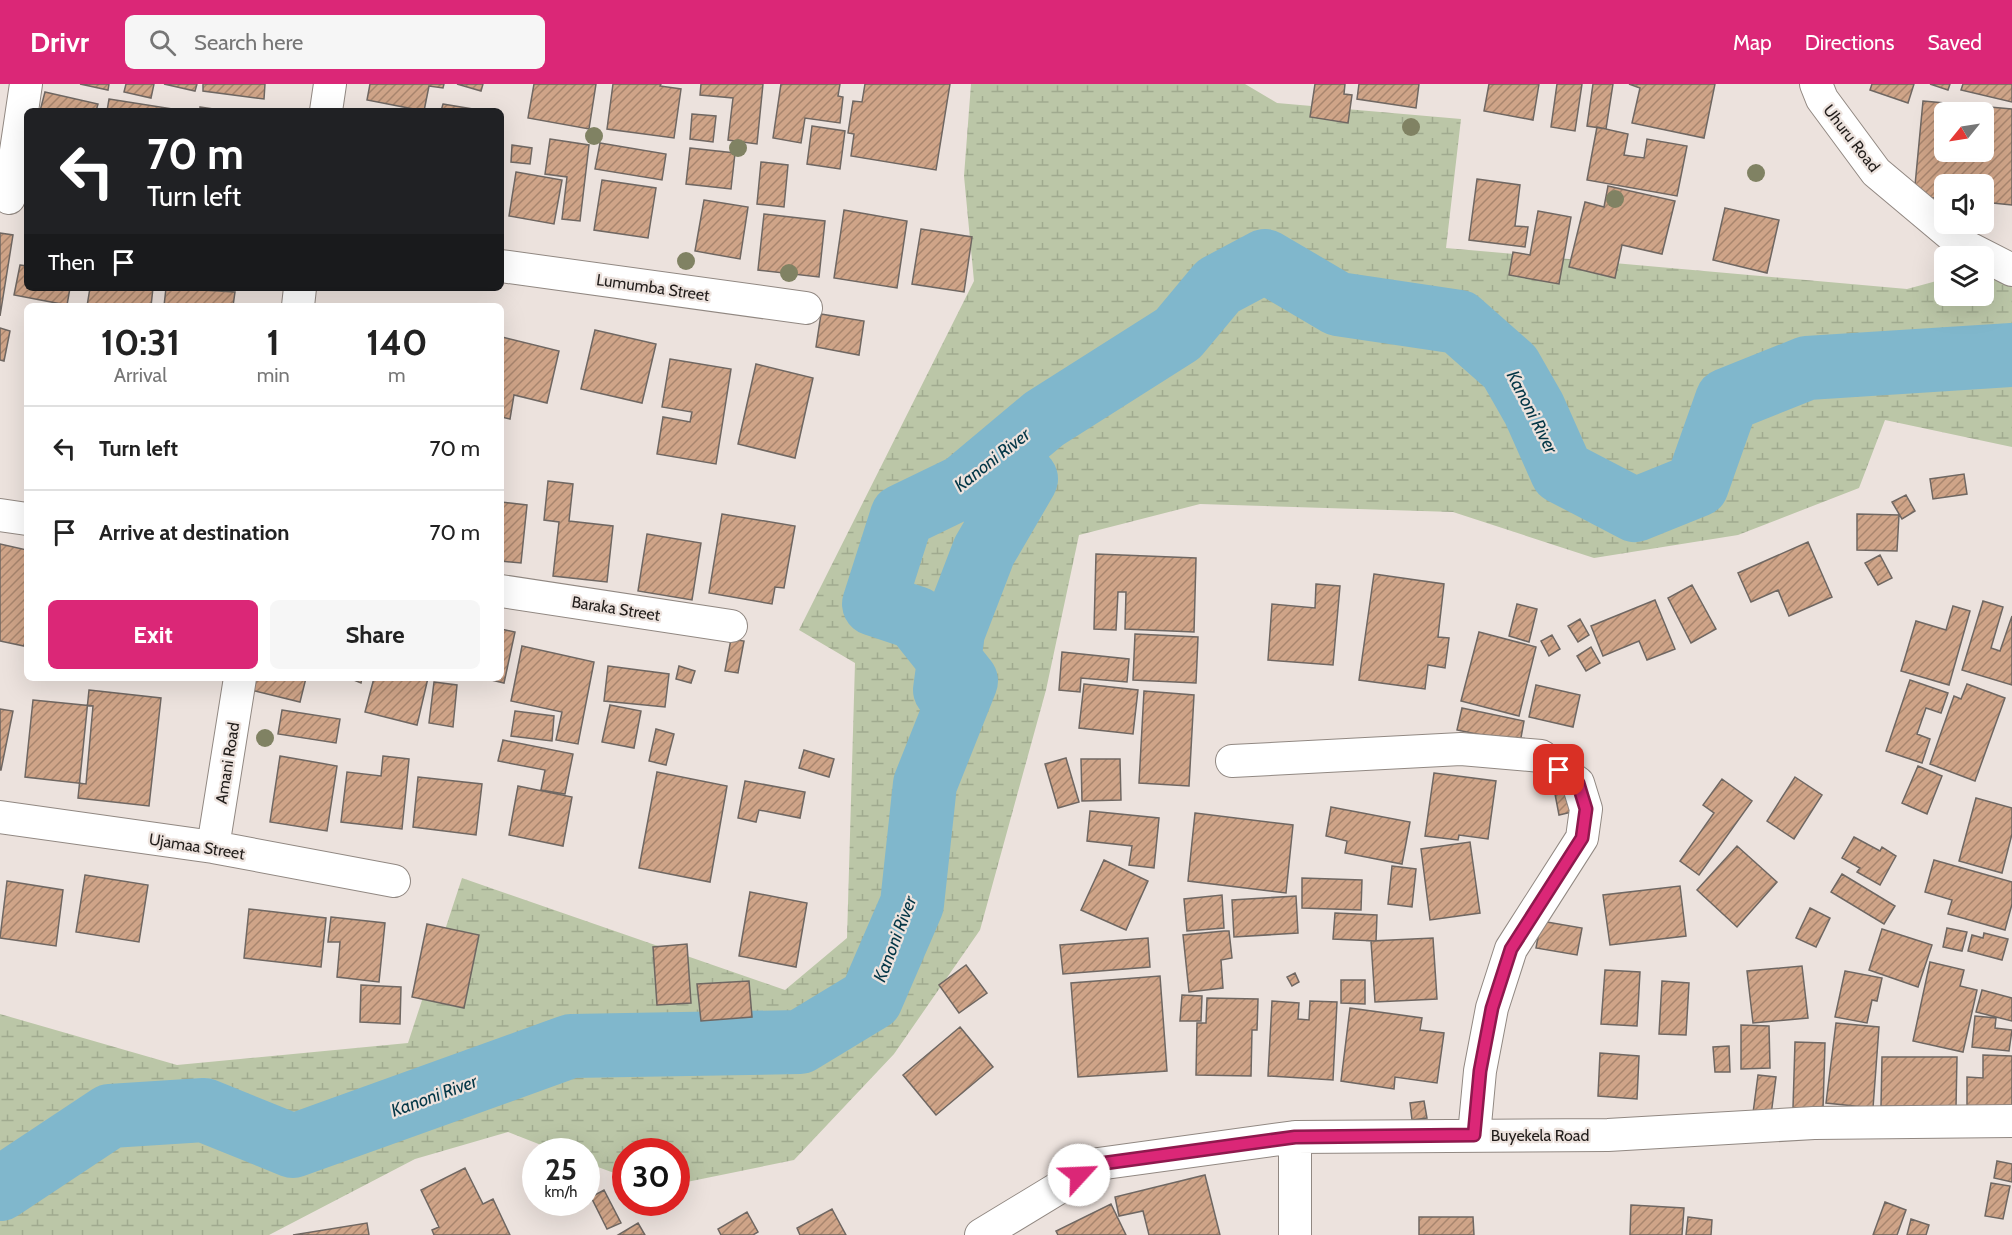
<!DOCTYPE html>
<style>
body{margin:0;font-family:Cabin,sans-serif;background:#f6f6f6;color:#222;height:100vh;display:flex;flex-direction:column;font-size:22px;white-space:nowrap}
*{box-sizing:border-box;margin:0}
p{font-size:20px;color:#767676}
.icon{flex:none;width:33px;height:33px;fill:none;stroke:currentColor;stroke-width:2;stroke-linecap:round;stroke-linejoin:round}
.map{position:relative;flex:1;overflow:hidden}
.side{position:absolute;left:24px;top:219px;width:480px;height:378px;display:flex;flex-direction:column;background:#fff;border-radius:9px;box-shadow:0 6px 24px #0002}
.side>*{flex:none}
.guide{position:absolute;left:24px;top:24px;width:480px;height:183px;border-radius:9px;box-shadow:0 6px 24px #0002;background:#202124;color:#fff;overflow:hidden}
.needle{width:39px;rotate:240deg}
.tools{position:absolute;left:1934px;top:18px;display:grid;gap:12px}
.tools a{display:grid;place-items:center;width:60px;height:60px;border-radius:9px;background:#fff;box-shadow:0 6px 24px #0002;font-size:30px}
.speed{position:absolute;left:522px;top:1054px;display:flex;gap:12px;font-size:30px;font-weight:700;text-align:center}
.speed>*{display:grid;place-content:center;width:78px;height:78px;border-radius:50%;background:#fff;box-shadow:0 6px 24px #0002;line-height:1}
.speed small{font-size:15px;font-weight:400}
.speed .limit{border:9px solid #d22;background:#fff;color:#111}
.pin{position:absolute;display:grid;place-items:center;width:51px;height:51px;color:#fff;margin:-26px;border-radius:12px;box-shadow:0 3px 9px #0006}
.me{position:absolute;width:66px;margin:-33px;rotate:65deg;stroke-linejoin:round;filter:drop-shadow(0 0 4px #0008)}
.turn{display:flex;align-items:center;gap:21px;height:126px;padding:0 24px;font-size:27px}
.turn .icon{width:78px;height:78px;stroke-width:2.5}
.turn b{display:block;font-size:42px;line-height:51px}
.then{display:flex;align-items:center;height:57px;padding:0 24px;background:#0003;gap:12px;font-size:22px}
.eta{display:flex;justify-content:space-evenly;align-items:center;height:102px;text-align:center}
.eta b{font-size:36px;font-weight:700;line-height:42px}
.cta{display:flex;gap:12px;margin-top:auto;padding:12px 24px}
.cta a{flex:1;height:69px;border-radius:9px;background:#db2777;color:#fff;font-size:24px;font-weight:700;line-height:69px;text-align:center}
.cta a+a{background:#f6f6f6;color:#222}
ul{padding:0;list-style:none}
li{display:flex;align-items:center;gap:18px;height:84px;padding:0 24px;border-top:2px solid #e0e0e0}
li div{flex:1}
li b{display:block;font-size:22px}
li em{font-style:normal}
header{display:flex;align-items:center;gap:36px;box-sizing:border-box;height:84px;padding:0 30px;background:#db2777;color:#fff}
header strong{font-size:28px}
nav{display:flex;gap:33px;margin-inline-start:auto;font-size:21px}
.search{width:420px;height:54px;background:#f6f6f6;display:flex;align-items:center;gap:15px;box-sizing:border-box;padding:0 21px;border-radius:9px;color:#767676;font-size:22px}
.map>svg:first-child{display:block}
</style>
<header>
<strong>Drivr</strong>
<div class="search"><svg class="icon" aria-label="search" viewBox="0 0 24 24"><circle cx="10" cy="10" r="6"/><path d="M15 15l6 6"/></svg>Search here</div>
<nav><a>Map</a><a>Directions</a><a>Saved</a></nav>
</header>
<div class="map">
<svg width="2012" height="1151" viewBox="0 0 2012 1151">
<defs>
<pattern id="wetland-marsh" width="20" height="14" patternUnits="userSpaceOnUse" patternTransform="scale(1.5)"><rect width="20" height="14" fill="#bbc6a7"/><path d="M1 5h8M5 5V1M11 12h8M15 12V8" fill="none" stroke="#a0aa8f"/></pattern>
<pattern id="building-hatch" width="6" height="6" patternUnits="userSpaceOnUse" patternTransform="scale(1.5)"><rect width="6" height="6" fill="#cfa488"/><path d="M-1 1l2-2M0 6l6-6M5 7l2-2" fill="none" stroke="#a8856e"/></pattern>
</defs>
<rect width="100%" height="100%" fill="#ece2dd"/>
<path fill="url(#wetland-marsh)" d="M971 0H1245L1277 19 1461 35 1446 164 1907 205 1944 195V212H1983V184L2012 176V363L1885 336 1859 404 1738 451 1594 474 1453 428 1200 420 1079 451 1046 606 980 846 894 970 794 1076 677 1100 676 1068H626L625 1093 587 1079 586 1068H559L508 1048 415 1075 269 1151H0V930L177 981 408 959 462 794 785 906 847 854 855 579 799 546 974 197 964 92Z"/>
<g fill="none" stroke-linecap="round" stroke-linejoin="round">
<path stroke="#80b7cc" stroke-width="64" d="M945 606 953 548 984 467 1026 395
M0 1105 110 1032 204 1026 293 1062 571 962 800 958 871 915 912 820 925 700 966 597 916 534 874 520 902 432 964 402 1044 335 1178 250 1218 202 1265 177 1338 220 1459 238 1510 283 1534 325 1562 388 1635 426 1697 401 1727 316 1807 284 2012 271"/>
</g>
<path fill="url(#building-hatch)" stroke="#6f6762" stroke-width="1.5" fill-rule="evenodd" d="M80 0H109L108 6Z
M126 0H154L151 14 124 8Z
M164 0H197L195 7Z
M203 0H265L264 15 203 7Z
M370 0H444L443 4 429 2 424 27 367 16Z
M457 0H483L481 7Z
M534 0H596L589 45 528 34Z
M613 0H661L660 2 681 5 674 54 607 45Z
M701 0H763L757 60 728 56 733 14 700 11Z
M781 0H840L838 12 843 13 840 39 805 34 801 59 773 54Z
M865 0H950L936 86 851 72 854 50 848 49 853 17 862 18Z
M1315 0H1345L1344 10 1352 11 1348 39 1310 33Z
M1359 0H1419L1416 24 1357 15Z
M1489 0H1539L1533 36 1484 27Z
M1557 0H1582L1575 47 1551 43Z
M1593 0H1613L1606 45 1587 42Z
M1629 0H1715L1704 54 1632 39 1640 4Z
M1872 0H1914L1908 19 1870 6Z
M1930 0H1950L1948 6Z
M1963 0H2012V18L1961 6Z
M45 8 98 20 96 27H40Z
M109 15 173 25 172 27H107Z
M1923 17 2012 25V121L1983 118V100H1944V115L1914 112ZM1944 28H1983V68H1944Z
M443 20 485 27H441Z
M200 23 227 27H200Z
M692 30 716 32 713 58 690 55Z
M812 42 845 47 840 85 807 80Z
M1597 43 1628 50 1624 71 1644 74 1647 55 1687 62 1677 112 1587 96Z
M550 55 589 61 580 137 562 135 567 93 545 90Z
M600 59 666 70 662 96 595 85Z
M512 61 532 64 530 80 511 78Z
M690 64 735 69 731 105 686 100Z
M761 78 788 81 784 123 757 120Z
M516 88 562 96 554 140 509 132Z
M1477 95 1520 101 1515 142 1528 143 1525 163 1469 156Z
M602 96 656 104 648 154 594 146Z
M1608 102 1675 117 1662 170 1622 161 1615 194 1569 183 1585 118 1604 123Z
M704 116 748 123 740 175 695 167Z
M1725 124 1779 136 1767 189 1713 176Z
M844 126 907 137 897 204 834 194Z
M1538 127 1571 133 1559 200 1509 191 1513 168 1530 171Z
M764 130 825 137 819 193 758 186Z
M921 145 972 153 964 208 912 200Z
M0 149 13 151 0 232Z
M20 181 27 182V204H70L67 221 14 211Z
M90 204H153L151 222H87Z
M166 204 235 208 233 222H164Z
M821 230 864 237 859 271 816 263Z
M0 244 10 247 4 277 0 276Z
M595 246 656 260 642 319 581 305Z
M502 253 559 267 547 319 514 311 510 335 501 333Z
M670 275 731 285 716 380 657 370 663 333 690 338 692 328 662 323Z
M756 280 813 294 795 374 738 360Z
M1964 390 1967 410 1933 415 1930 395Z
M548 397 573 400 569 437 613 442 607 498 553 492 559 438 544 436Z
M1906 411 1915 427 1902 435 1892 418Z
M501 418 527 421 521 479 501 477Z
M722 430 795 442 784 504 775 503 772 520 709 509Z
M1857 430 1899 431 1897 467 1857 466Z
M647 450 701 459 692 516 638 507Z
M1808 458 1832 513 1789 532 1778 506 1751 518 1738 489Z
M0 460 27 466V549L24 562 0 557Z
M1096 470 1196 474 1194 548 1125 545 1126 508H1118L1116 546 1094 545Z
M1880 471 1892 494 1878 501 1865 479Z
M1374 490 1444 500 1438 553 1449 554 1445 584 1428 581 1425 605 1359 596Z
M1316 500 1340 502 1333 581 1268 576 1272 520 1315 524Z
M1692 501 1716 545 1691 559 1668 514Z
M1655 516 1675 565 1647 576 1639 557 1603 572 1591 542Z
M1983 517 2003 523 1991 564 2000 567 2012 532V601L1962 586Z
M1517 520 1537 525 1529 558 1509 552Z
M1953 522 1970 527 1949 601 1901 587 1916 537 1946 546Z
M1580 535 1589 551 1578 558 1568 542Z
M501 545 515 548 504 599 483 594H501Z
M1479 548 1536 563 1519 632 1461 617Z
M1135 550 1198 553 1196 599 1133 596Z
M1552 551 1560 565 1549 572 1541 557Z
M731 555 744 557 738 589 725 587Z
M522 562 594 578 578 660 556 656 562 628 511 617Z
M1591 563 1600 579 1586 587 1577 572Z
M1062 568 1129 575 1127 598 1081 594 1080 608 1059 606Z
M608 582 669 590 665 623 604 617Z
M679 582 695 587 691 599 676 595Z
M254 594H306L300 618 251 606Z
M349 594H362L361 599Z
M374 594H428L417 641 365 628Z
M1910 596 1948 609 1941 629 1926 624 1917 650 1930 655 1922 679 1886 667Z
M434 598 457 601 453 643 429 639Z
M1084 600 1138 606 1133 650 1079 644Z
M1967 600 2005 614 1975 697 1930 680 1954 612 1961 615Z
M1536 601 1580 611 1573 643 1529 633Z
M89 606 161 614 149 722 78 714Z
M1144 607 1194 611 1189 702 1139 699Z
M33 616 93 622 86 700 25 693Z
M610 621 641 627 634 664 602 658Z
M1462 624 1524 637 1520 659 1457 646Z
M0 625 13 627 1 686H0Z
M282 626 340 635 336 659 278 650Z
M515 627 554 632 552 657 511 652Z
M656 645 674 650 666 681 649 677Z
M503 656 573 670 565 710 541 706 545 686 498 677Z
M804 666 834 675 829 693 799 684Z
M280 672 337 682 327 747 270 738Z
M383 672 409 675 402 745 341 738 347 688 381 692Z
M1066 674 1079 718 1058 724 1045 680Z
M1081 675H1120L1121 716 1082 717Z
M1918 682 1942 692 1927 730 1902 719Z
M657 688 727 702 710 798 639 784Z
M1434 689 1496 697 1488 755 1459 751 1458 756 1425 752Z
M418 693 482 700 476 751 413 743Z
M1795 693 1822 711 1794 755 1767 737Z
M1722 695 1752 717 1699 791 1680 777 1714 729 1703 721Z
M745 697 805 708 800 734 759 726 756 738 738 734Z
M518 702 572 713 563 762 509 751Z
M1572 706 1576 727 1559 731 1555 710Z
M1976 714 2012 724V750L2002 789 1959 777Z
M1331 723 1410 738 1402 780 1345 769 1347 757 1326 752Z
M1090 727 1159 734 1154 784 1129 781 1132 762 1087 757Z
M1195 729 1293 741 1286 809 1188 797Z
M1854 753 1880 767 1882 763 1896 772 1880 801 1857 788 1860 784 1842 774Z
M1470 758 1480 829 1430 836 1421 765Z
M1737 762 1777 798 1737 843 1697 806Z
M1104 776 1148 797 1126 846 1081 826Z
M1934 776 2012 798V820L2005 846 1948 830 1952 816 1925 808Z
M1392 782 1416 785 1412 823 1388 820Z
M1842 790 1895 822 1884 840 1831 808Z
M85 791 148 801 139 858 76 848Z
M1302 794 1362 796 1361 826 1302 824Z
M7 797 63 806 56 862 0 854Z
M1680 802 1686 852 1610 861 1603 811Z
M750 808 807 819 796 883 739 872Z
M1222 811 1224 844 1187 847 1184 815Z
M1296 812 1298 849 1234 853 1232 816Z
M1810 824 1830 834 1816 863 1796 854Z
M249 825 326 834 321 883 244 874Z
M1335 829 1377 831 1376 857 1333 855Z
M331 833 385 839 379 898 337 893 340 858H328Z
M1541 837 1582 844 1577 871 1536 864Z
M427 840 479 851 464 924 412 913Z
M1947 844 1967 848 1962 867 1943 863Z
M1882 845 1932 861 1918 903 1869 886Z
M1224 847H1229L1232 874 1221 876 1223 904 1189 908 1183 851Z
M1984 849 2008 855 2002 876 1968 867 1972 851 1983 854Z
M1148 854 1150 883 1063 890 1060 861Z
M1433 854 1437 915 1375 918 1371 857Z
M687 860 691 919 657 921 653 863Z
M1930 878 1964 886 1960 902 1977 906 1963 968 1913 957Z
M966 881 987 909 959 929 939 901Z
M1802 882 1808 934 1753 939 1747 887Z
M1605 886 1640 888 1637 942 1601 940Z
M1845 887 1882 894 1877 917 1872 916 1867 939 1835 933Z
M1295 889 1299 898 1292 902 1287 893Z
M1160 892 1167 987 1078 993 1071 899Z
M1341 896H1365V920L1341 919Z
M749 897 752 933 701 937 697 900Z
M1662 897 1689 899 1686 951 1659 950Z
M361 901 401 903 400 940 360 938Z
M1982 906 2012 914V937L1976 928Z
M1182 911 1202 912 1201 937H1180Z
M1207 914 1258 915 1257 946H1252L1251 992 1196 991 1197 939H1206Z
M1272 917 1299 919 1298 935 1309 936 1310 917 1337 918 1333 996 1268 992Z
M1350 924 1422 934 1420 946 1444 949 1437 999 1395 993 1394 1005 1341 997Z
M1975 932 1996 934 1995 944 2012 946 2009 967 1972 963Z
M1836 939 1879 943 1873 1024 1826 1019Z
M1741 941 1769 942 1770 984 1741 985Z
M960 943 993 983 936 1031 903 991Z
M1795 958 1825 959 1823 1025 1793 1024Z
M1729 962 1730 988H1715L1713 963Z
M1600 969 1639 972 1637 1015 1598 1012Z
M1983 971 2012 972V1023H1967V993L1983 994Z
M1882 973H1957L1956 1023 1881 1022Z
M1758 991 1776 993 1771 1031 1753 1029Z
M1424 1017 1427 1034 1412 1036 1410 1019Z
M1997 1077 2012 1080V1098L1994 1094Z
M465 1084 483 1120 493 1115 510 1151H434L432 1146 439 1143 421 1106Z
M1205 1091 1220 1151H1149L1143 1127 1119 1132 1115 1113Z
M1991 1099 2010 1102 2003 1135 1985 1132Z
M604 1106 621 1139 607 1145 591 1113Z
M1885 1118 1906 1126 1897 1151H1873Z
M1111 1120 1126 1151H1058L1056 1147Z
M1631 1121 1684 1124 1682 1151H1630Z
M832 1125 846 1151H800L797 1144Z
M747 1128 758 1148 753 1151H721L718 1145Z
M1419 1133H1473L1474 1151H1419Z
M1688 1133 1712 1136 1711 1151H1686Z
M1911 1135 1929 1141 1926 1151H1907Z
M367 1139 369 1151H293Z
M638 1139 645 1151H618Z"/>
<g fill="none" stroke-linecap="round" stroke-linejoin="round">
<defs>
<path id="minor" d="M1816 0 1822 15 1876 88 1963 161 2012 186
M326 27 330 0
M9 114 26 0
M501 182 806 224
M298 222 300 204
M0 431 27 435
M501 507 731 542
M1232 677 1461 665 1541 672 1578 699 1586 725 1582 754 1511 865 1492 924 1480 987 1474 1051
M0 733 213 763 394 797
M213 763 240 594
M981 1151 1098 1080 1295 1053 1608 1051 1814 1039 2012 1037
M1295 1151V1053"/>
</defs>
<use href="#minor" stroke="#918882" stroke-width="34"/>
<use href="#minor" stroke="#fff" stroke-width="32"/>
</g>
<g fill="#808263">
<circle cx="1411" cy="43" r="9"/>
<circle cx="594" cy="52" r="9"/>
<circle cx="738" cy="64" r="9"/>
<circle cx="1756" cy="89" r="9"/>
<circle cx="1615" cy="115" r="9"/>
<circle cx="686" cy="177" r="9"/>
<circle cx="789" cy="189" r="9"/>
<circle cx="265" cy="654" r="9"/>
</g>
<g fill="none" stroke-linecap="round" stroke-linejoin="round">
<defs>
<path id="route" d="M1079 1091 1098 1080 1295 1053 1474 1051 1480 987 1492 924 1511 865 1582 754 1586 725 1578 699 1559 686"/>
</defs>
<use href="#route" stroke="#8e194d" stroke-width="15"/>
<use href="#route" stroke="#db2777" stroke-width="10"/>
</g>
<g text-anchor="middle" stroke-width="4.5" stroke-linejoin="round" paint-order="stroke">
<g font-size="16" fill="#211d1b" stroke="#ece2dd">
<text transform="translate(1852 54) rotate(52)" y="6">Uhuru Road</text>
<text transform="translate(653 203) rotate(8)" y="6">Lumumba Street</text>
<text transform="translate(616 524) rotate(9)" y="6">Baraka Street</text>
<text transform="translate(227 679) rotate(-81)" y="6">Amani Road</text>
<text transform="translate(197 762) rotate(9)" y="6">Ujamaa Street</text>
<text x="1540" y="1057">Buyekela Road</text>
</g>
<g font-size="18" font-style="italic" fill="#033646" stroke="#ece2dd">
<text transform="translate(1532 328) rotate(63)" y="6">Kanoni River</text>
<text transform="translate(992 376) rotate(-38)" y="6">Kanoni River</text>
<text transform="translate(895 855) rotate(-69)" y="6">Kanoni River</text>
<text transform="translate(434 1012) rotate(-20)" y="6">Kanoni River</text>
</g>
</g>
</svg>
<div class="tools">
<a><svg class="needle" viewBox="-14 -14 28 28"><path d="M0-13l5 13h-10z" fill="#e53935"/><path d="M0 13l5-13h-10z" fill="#767676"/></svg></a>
<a><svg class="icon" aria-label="sound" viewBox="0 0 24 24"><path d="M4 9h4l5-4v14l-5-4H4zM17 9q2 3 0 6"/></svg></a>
<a><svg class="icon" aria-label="layers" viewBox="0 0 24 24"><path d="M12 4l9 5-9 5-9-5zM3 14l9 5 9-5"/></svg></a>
</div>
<div class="speed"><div>25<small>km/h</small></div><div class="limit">30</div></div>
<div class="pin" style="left:1559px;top:686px;background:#d93025"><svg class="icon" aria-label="arrive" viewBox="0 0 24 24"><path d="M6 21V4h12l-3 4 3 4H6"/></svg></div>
<svg class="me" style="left:1079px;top:1091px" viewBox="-20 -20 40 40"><circle r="19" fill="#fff"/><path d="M0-13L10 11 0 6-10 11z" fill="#db2777"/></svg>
<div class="guide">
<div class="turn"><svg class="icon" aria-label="left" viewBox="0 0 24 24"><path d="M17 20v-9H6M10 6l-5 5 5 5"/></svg><div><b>70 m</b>Turn left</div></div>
<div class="then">Then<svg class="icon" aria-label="arrive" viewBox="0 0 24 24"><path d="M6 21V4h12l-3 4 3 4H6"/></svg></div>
</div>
<section class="side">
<div class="eta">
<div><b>10:31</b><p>Arrival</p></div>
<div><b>1</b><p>min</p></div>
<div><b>140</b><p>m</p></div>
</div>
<ul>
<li><svg class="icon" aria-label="left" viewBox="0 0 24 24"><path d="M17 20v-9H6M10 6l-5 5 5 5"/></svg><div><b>Turn left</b></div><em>70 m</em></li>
<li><svg class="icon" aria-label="arrive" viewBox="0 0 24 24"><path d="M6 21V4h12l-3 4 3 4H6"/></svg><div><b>Arrive at destination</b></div><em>70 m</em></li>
</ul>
<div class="cta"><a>Exit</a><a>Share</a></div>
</section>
</div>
